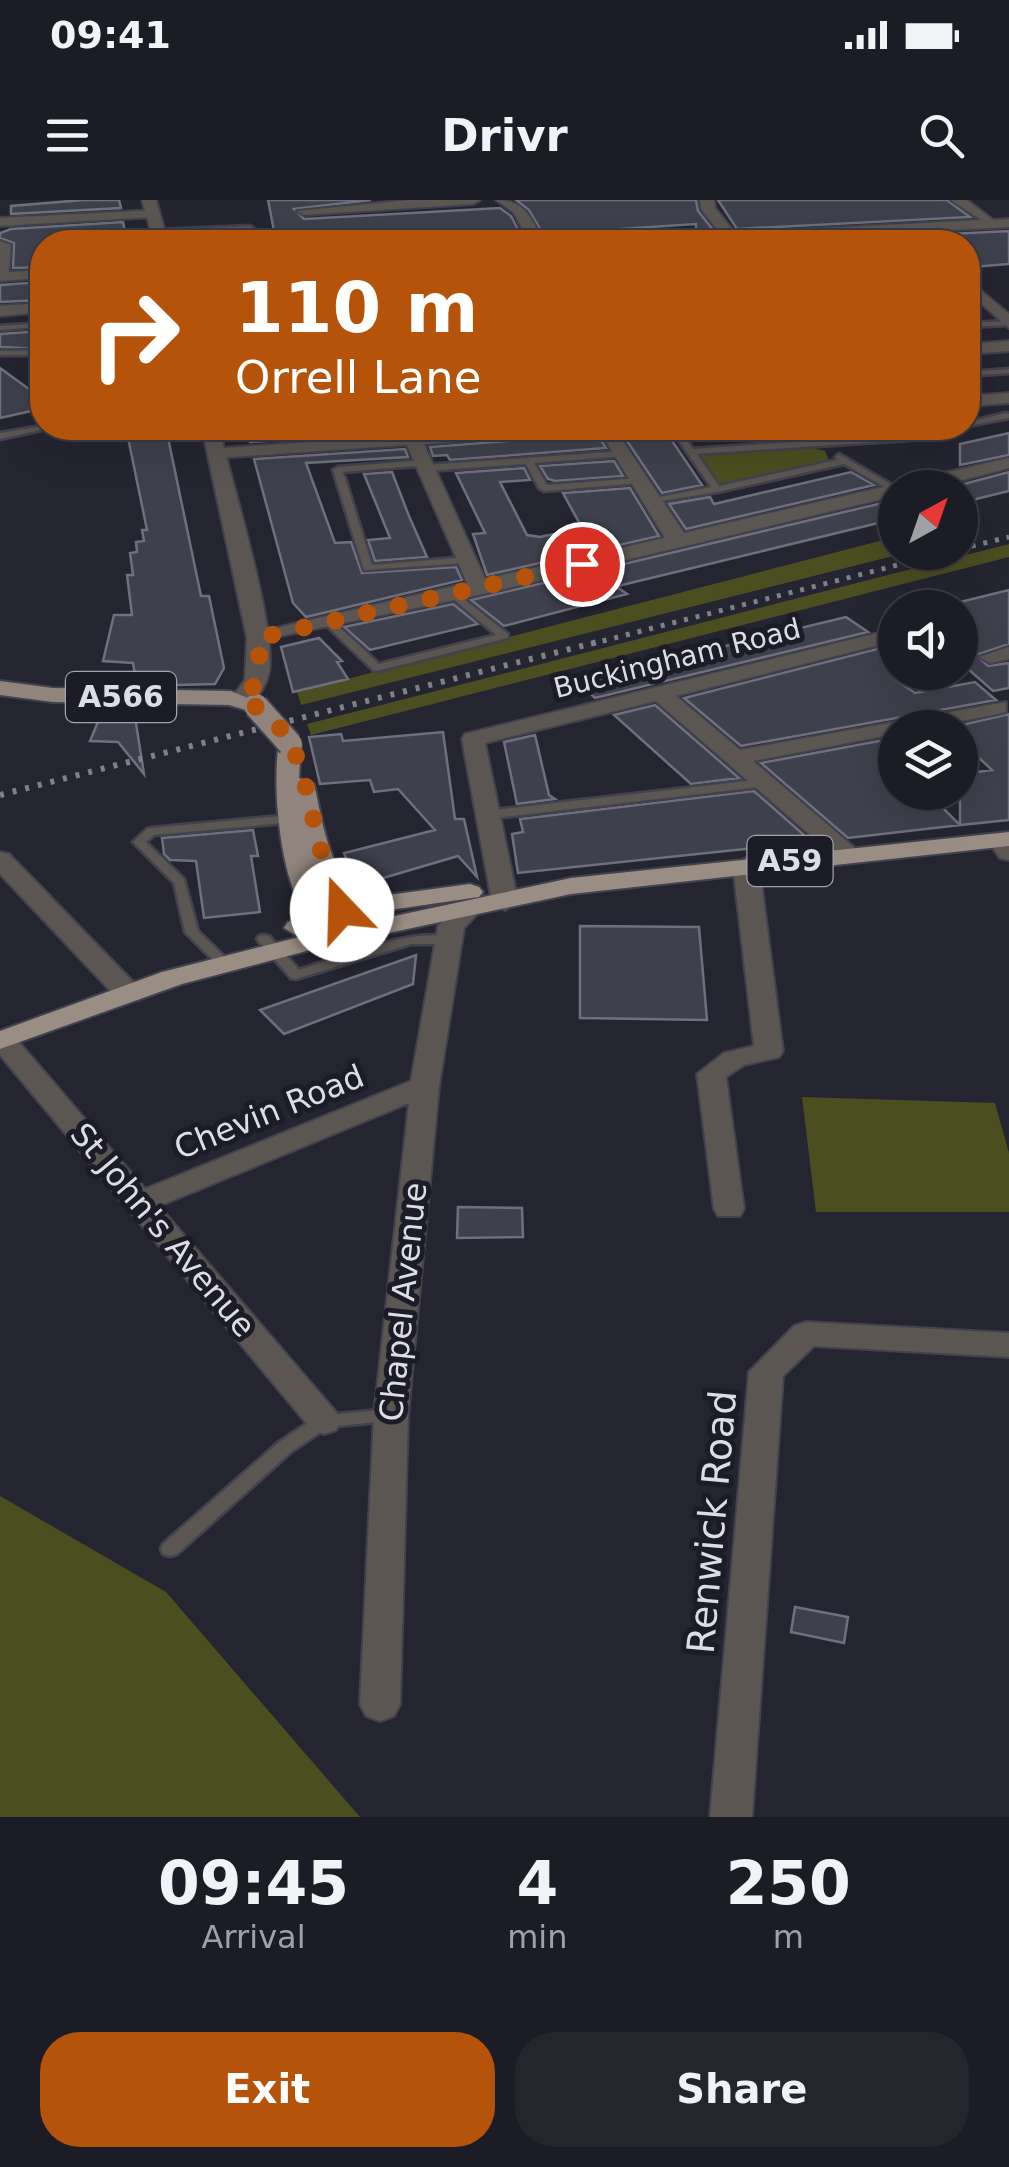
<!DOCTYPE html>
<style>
body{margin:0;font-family:"DejaVu Sans",sans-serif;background:#24252d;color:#f1f3f6;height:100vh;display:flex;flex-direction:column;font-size:38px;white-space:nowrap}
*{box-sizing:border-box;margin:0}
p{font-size:32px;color:#a0a1a7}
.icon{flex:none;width:55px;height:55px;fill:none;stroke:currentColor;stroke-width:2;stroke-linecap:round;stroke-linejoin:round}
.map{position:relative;height:1617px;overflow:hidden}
.panel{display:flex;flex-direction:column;background:#1b1c25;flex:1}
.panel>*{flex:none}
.guide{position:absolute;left:30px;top:30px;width:950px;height:210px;border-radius:40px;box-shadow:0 10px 40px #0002,0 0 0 2px #393a42;background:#b45309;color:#fff;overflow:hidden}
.needle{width:65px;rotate:40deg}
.fabs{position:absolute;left:878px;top:270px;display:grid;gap:20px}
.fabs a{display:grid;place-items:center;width:100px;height:100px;border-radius:50%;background:#1b1c25;box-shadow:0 10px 40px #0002,0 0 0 2px #393a42;font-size:50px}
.pin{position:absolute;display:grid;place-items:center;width:85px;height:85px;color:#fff;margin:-42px;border:5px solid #fff;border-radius:50%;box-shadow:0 2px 10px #0007}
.me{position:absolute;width:110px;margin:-55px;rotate:339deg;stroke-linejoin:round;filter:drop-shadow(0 0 8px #0008)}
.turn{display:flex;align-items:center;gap:35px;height:210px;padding:0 40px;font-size:45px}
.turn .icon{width:130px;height:130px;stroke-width:2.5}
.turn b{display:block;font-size:70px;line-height:85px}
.eta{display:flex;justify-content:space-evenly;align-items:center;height:170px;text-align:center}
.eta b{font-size:60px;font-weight:600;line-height:70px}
.action{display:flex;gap:20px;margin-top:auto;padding:20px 40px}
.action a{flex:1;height:115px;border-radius:40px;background:#b45309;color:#fff;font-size:40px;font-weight:600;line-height:115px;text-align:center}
.action a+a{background:#24252d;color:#f1f3f6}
.status{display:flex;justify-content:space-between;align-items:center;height:70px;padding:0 50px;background:#1b1c25;direction:ltr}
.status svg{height:28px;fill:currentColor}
header{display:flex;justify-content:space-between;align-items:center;height:130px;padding:0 40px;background:#1b1c25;font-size:45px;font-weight:600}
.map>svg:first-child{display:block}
</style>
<div class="status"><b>09:41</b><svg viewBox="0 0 49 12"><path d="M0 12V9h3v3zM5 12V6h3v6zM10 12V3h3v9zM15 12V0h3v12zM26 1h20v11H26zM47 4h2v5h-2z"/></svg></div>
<header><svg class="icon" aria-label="menu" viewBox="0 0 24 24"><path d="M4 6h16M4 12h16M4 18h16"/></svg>Drivr<svg class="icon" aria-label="search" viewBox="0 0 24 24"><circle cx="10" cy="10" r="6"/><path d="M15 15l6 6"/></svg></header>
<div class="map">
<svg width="1009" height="1617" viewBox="0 0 1009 1617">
<rect width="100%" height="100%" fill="#242531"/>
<path fill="#4b4e1f" d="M808 247 825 251 829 261 719 288 696 254Z
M895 337V352L905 353 301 505 297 492Z
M1009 344V357L311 535 307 524Z
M802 897 995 903 1009 953V1012H816Z
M0 1296 166 1392 360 1617H0Z"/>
<path fill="#3e404d" stroke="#6e707e" stroke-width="2.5" d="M83 0H119L121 8 11 14V6Z
M268 0H371L294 9 304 19 500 8 511 16 521 35 403 42H288L276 41Z
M516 0H696L698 11 714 31 696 32V24L543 34 529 10Z
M718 0H947L970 17 737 29Z
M123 22 125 32 114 33 116 42H42V67L13 68 14 43 0 38V33L11 29Z
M1009 31V64L972 67 968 63V42H792Z
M42 82V100L0 102V85Z
M42 131V149L0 147V134Z
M0 168 33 192 40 209 0 218Z
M126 228H166L201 396H209L224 468 215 484 137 486 133 463 103 461 114 415H132L127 375H133L130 353 137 352 136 342 144 341 142 330H147Z
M246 228H306L309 238 250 242Z
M321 228H467L324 237Z
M664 229 702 285 662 293 621 232Z
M1009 233V255L960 265V244Z
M597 234 606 248 450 260 447 255 433 256 430 247Z
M405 249 408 257 306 263 335 343 351 342 362 373 456 367 462 380 306 417 293 403 254 259Z
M614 261 623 276 555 281 548 279 540 266Z
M524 268 530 280 500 282 527 335 540 337 582 328 563 293 630 288 659 336 487 375 473 334 485 333 456 273Z
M392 272 409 316 427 357 375 361 368 340 390 338 364 274Z
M851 272 874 285 686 329 669 304 710 297 714 304Z
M1009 272V291L960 303V285Z
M895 300V319L622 385 617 387 627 394 504 426 471 400Z
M1009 390V444L976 455 988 466 1009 463V488L993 491 960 462V402Z
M453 404 478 424 370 450 344 427Z
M846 417 868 432 595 498 577 482Z
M319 438 342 461 337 462 348 479 293 492 281 447Z
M889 446 895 450V479L915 493 975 482 996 500 741 546 684 498Z
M655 505 739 578 691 584 614 515Z
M1009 514V620L960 625V574L992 570 960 540V528H949Z
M100 517H135L144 574 118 542 90 541Z
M443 532 455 619H464L477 677 458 656 373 681 370 677 355 681 344 653 435 630 398 589 374 592 370 580 320 584 309 537 341 534 343 541Z
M535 535 549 595 555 599 517 604 504 542Z
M895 538V592H927L960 625 848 638 761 563Z
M754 591 812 642 518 673 512 634 523 632 520 619Z
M253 630 258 656H251L260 712 204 718 196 661 170 660 164 654 162 638Z
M580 726 699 727 707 820 580 818Z
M416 755 413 784 284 834 260 810Z
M458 1007 522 1008 523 1037 457 1038Z
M795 1407 848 1417 844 1443 791 1432Z"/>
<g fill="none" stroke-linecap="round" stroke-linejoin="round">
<defs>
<path id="service" d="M250 26 253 28 258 42H252L247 30 158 34 154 32 158 30Z
M1009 121 1008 125 968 127V123Z
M42 123V127L0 130V126Z
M39 150 42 172V206L38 203 32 155H0V151Z
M1009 169V173L968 176V172Z
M1006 213 1009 214V218L968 226V222Z
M42 226 50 228 0 239V233Z
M309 228H317L323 245 322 247H316Z
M670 228H678L693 249 909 234 943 228H957L909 240 697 254 719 286 837 260 835 257 839 254 897 288H895V293L844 264 717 292 649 303V299L711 287Z
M622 251 625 252V256L534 263 547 285 639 278 642 279V283L544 291 539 288 526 264 426 271 421 268 426 265Z
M424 260 427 261V265L343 272 372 365 466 357 471 360 466 363 364 370 333 270 338 267Z
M455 392 508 434V438L377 471 373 470 325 424 330 421 334 422 379 464 496 435 451 397V393Z
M764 579 768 580 770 583 768 586 486 619 480 615 486 611Z
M292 615 296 616 298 619 296 622 154 635 146 642 184 679 198 731 235 767 233 770H223L185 732 174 683 133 642 147 629 151 628Z
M264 735 269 736 299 770C333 759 425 722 455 740L448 744H411L296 779 291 778 259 742 257 739 259 736Z
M390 1209 396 1210 399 1215 396 1220 328 1227 291 1252 177 1354 170 1356 163 1354 161 1349 163 1344 279 1242 318 1216Z"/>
<path id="minor" d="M410 0H480L473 4 304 15 297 11Z
M496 0C525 0 532 19 543 42H529L514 13Z
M700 0H714L715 8 735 33 981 20 951 0H967L993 20 1009 19V27L732 42H634L641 38 721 34 701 9Z
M158 10 153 17 0 26V18Z
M0 41 11 45 9 72 42 70V78L0 81Z
M968 80 1009 114V128L968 92Z
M42 103V112L0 116V106Z
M1009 141V151L968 154V144Z
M1009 193V203L968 206V196Z
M514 228H593L584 233 424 244 485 379 665 338 598 228H614L684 333 1009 258V268L932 288H895V296L483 394 251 442V434L467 383 407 245 216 258 210 257V249Z
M895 429V441L676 496 740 550 1006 502V512L998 514 927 528H895V534L753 561 856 649 859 654 856 659H838L656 501 485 543 518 702 505 710 492 702 462 539 465 534Z
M1009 447V459L990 463 979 457Z
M999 633 1009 636V660L1000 658 987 640Z
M0 652 9 654 139 788 143 794 139 800H119L0 674Z
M746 658 759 666 783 851 779 857 744 865 726 877 744 1009 740 1016H718L714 1009 697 874 724 853 754 846 733 666Z
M468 702 481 710 464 728 439 886 408 1215 400 1504 394 1516 380 1521 366 1516 360 1504 374 1215 409 903 159 1006 336 1212 341 1221 336 1230 324 1234 312 1230 0 855V832L12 834 145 989 411 881 438 726 459 705Z
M806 1122 1009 1133V1157L814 1146 783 1176 752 1617H710L749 1172 794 1126Z"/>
<path id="tertiary" d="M142 0H156L168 42H154Z
M202 228H219C231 280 277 428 269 472 266 487 256 503 241 507L230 500 245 480 247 438Z"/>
<path id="primary" d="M0 481 53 488 231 491 267 506 256 513 229 505 53 502 0 495Z
M290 537 301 544 299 578 314 584C322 617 327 668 357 688 369 697 384 694 394 704L381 712C347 706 329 696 313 665 330 729 328 709 380 722L384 728 380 734C360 739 330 738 313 723 281 695 271 585 279 544Z"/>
<path id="trunk" d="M1009 632V646L571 694 314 749 182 784 0 849V831L162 772 311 734 571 678Z
M470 684 479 687 483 692 479 697 383 711 297 736 284 728 288 722 381 696Z"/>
</defs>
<use href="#service" stroke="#41424e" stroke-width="5"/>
<use href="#minor" stroke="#41424e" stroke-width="4"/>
<use href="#tertiary" stroke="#41424e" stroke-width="4"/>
<use href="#primary" stroke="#41424e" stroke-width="4"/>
<use href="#trunk" stroke="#41424e" stroke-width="4"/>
<use href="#service" fill="#5b5652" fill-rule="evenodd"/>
<use href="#minor" fill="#5b5652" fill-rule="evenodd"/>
<use href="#tertiary" fill="#5b5652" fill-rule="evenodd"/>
<use href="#primary" fill="#90847c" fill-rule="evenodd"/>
<use href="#trunk" fill="#9a8d84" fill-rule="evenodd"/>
<path stroke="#7f808a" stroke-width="5" stroke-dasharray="4 8" stroke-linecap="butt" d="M960 349 1009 337
M591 444 948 352"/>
<path stroke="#7f808a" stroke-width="6" stroke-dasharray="4 9" stroke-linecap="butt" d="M0 595 601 441"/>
<defs>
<path id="primary-bridge" d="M256 506 290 544"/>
</defs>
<use href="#primary-bridge" stroke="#41424e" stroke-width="28" stroke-linecap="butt"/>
<use href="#primary-bridge" stroke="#90847c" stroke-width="24"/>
</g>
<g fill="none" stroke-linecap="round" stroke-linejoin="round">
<path stroke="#b45309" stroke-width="18" stroke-dasharray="0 32.4" d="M342 710C346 691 329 678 324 661 313 626 305 561 284 533 274 520 257 505 242 500 262 483 260 464 258 438L582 364"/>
</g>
<g text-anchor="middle" stroke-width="10" stroke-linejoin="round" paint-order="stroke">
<g font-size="28" fill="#dcdde5" stroke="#1b1c27">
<text transform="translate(677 458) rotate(-14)" y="10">Buckingham Road</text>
</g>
<g fill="#1b1c27" stroke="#a2a3ac" stroke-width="2.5">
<rect x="66" y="472" width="110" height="50" rx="8"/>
<rect x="747.5" y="636" width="85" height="50" rx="8"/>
</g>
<g font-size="30" font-weight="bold" fill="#dcdde5">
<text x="121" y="507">A566</text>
<text x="790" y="671">A59</text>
</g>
<g font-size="32" fill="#dcdde5" stroke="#1b1c27">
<text transform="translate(269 912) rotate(-22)" y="11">Chevin Road</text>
<text transform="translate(163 1030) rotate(50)" y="11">St John's Avenue</text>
<text transform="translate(403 1102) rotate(-84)" y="11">Chapel Avenue</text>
</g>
<g font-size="38" fill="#dcdde5" stroke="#1b1c27">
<text transform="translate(712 1322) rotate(-85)" y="13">Renwick Road</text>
</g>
</g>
</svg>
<div class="fabs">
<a><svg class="needle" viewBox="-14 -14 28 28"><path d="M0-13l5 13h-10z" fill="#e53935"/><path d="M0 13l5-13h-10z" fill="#a0a1a7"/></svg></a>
<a><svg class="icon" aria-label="sound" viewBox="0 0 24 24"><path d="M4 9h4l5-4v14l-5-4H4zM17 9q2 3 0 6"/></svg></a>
<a><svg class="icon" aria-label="layers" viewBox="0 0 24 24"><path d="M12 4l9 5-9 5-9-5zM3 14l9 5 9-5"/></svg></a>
</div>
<div class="pin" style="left:582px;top:364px;background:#d93025"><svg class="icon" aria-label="arrive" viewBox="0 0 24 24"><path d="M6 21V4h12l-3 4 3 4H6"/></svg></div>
<svg class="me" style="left:342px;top:710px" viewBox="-20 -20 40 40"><circle r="19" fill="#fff"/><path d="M0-13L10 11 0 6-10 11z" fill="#b45309"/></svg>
<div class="guide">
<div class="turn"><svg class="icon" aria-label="right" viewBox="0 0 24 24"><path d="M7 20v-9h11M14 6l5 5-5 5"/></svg><div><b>110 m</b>Orrell Lane</div></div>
</div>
</div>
<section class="panel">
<div class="eta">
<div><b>09:45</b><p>Arrival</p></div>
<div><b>4</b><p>min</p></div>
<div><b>250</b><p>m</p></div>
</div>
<div class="action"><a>Exit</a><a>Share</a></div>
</section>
